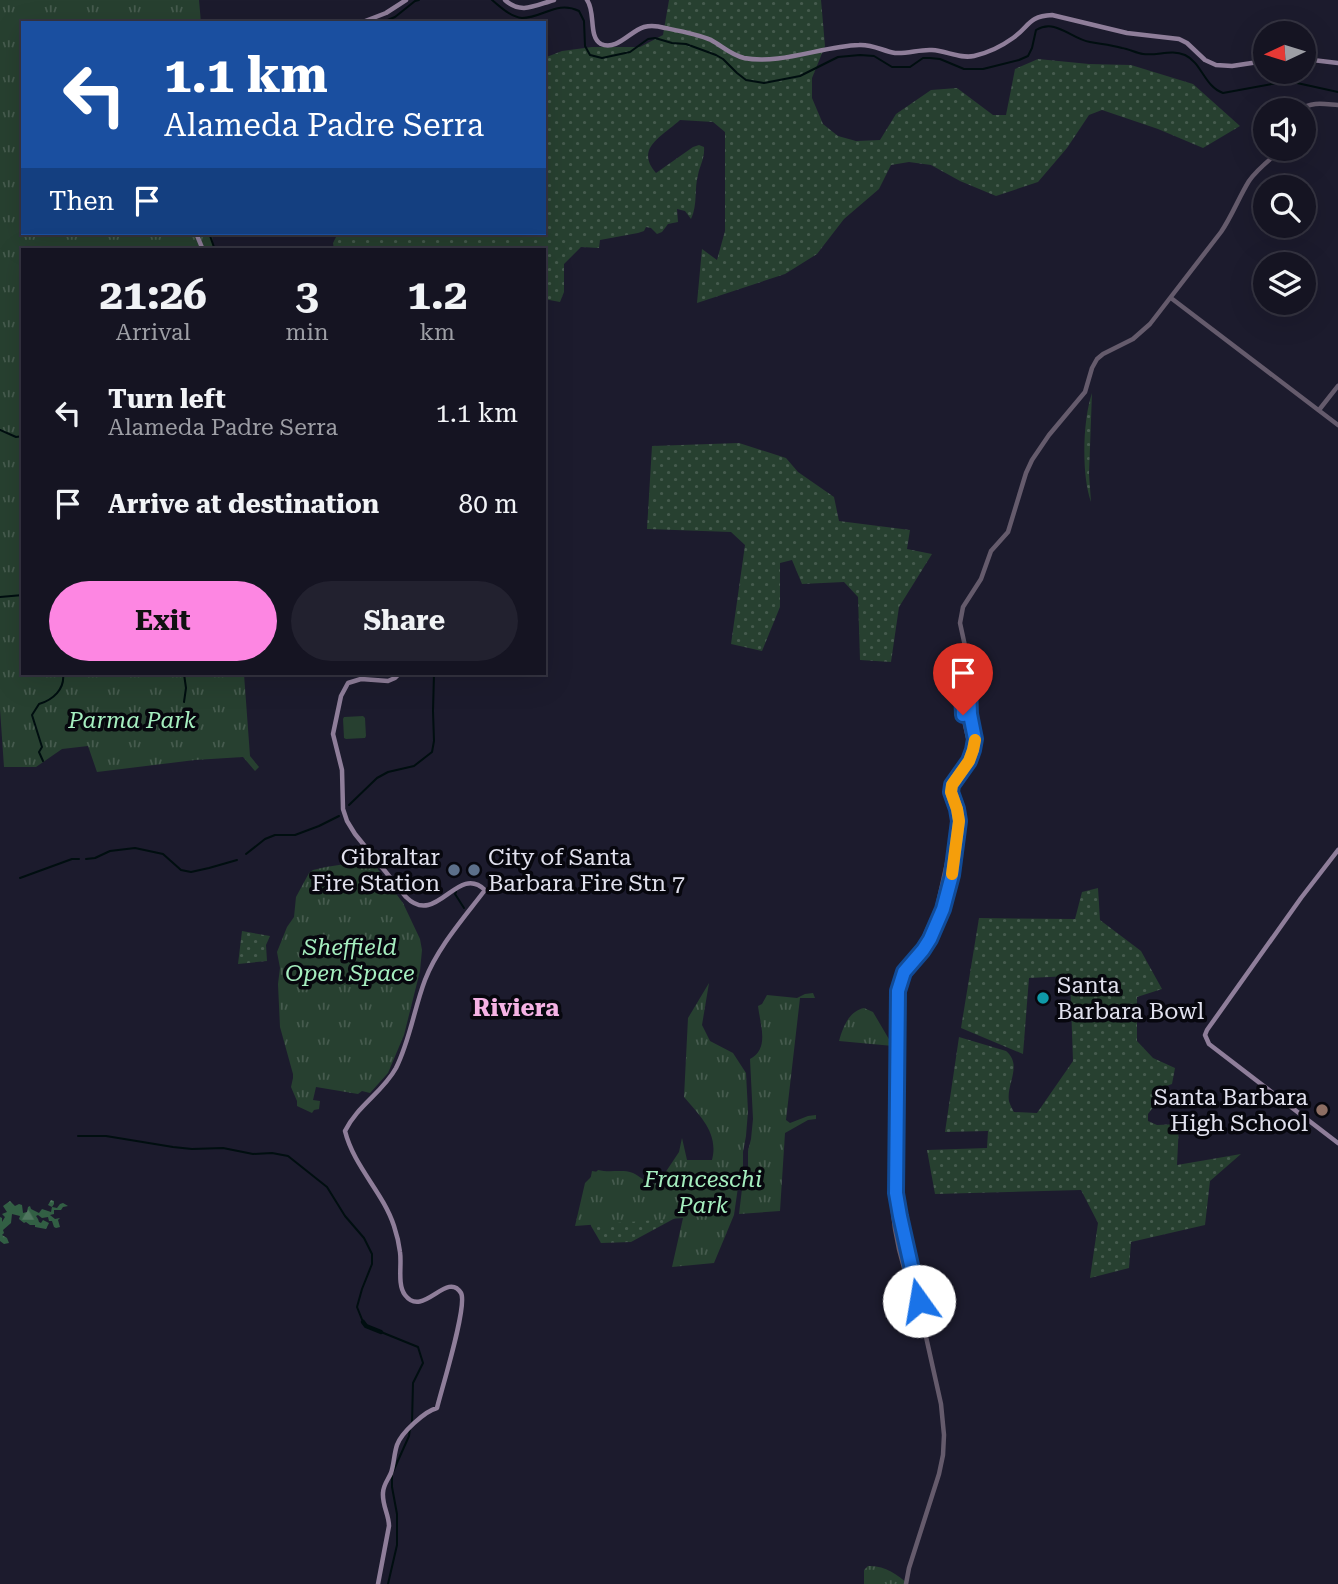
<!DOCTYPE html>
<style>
body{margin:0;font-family:"Roboto Serif",serif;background:#22212f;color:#f1f3f6;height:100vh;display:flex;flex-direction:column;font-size:26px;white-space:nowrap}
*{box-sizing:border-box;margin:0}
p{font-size:23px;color:#9d9ea5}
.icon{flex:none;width:38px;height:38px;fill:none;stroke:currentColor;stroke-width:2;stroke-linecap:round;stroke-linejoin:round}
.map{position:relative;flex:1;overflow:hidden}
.drawer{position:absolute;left:21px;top:248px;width:525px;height:427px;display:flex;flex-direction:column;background:#151422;border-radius:0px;box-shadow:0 7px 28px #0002,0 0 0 2px #343340}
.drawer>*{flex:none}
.guide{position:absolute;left:21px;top:21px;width:525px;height:214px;border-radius:0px;box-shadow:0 7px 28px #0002,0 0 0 2px #343340;background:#1a4fa0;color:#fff;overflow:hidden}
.needle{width:46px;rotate:266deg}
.controls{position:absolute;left:1253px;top:21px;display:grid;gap:14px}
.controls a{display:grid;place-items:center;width:63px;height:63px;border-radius:50%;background:#151422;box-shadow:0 7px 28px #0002,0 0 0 2px #343340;font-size:35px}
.pin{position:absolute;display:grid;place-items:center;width:60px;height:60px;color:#fff;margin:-72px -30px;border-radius:50% 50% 50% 0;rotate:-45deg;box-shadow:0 0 7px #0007}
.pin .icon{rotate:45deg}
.me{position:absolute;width:77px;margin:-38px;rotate:347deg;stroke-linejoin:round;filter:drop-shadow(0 0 5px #0008)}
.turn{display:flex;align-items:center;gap:24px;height:147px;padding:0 28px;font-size:32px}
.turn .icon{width:91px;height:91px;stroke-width:2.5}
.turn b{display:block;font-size:49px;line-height:60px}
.then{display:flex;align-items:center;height:66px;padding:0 28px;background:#0003;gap:14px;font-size:26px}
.eta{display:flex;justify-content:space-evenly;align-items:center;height:119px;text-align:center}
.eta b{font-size:42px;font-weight:700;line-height:49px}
.action{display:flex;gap:14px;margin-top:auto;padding:14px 28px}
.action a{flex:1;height:80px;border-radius:42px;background:#fd86e2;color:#111;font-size:28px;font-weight:700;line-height:80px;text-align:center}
.action a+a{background:#22212f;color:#f1f3f6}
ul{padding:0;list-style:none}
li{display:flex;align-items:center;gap:21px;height:91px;padding:0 28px}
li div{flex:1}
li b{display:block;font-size:26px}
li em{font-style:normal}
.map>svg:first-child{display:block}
</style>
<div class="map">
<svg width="1338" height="1584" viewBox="0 0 1338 1584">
<defs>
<pattern id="grass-dots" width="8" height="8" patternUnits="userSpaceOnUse" patternTransform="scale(1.75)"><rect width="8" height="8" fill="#274030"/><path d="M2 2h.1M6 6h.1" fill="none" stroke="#465b4e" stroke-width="1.8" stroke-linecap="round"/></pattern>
<pattern id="forest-firs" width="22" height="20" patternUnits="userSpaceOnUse" patternTransform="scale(1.75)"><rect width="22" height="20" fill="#325f44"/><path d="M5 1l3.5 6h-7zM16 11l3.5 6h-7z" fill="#4f765f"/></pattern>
<pattern id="park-tufts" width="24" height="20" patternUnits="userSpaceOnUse" patternTransform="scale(1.75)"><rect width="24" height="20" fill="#274030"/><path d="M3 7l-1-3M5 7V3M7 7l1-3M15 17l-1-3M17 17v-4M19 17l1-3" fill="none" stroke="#465b4e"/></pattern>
</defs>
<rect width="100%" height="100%" fill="#1c1b2d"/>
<path fill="url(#grass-dots)" d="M669 0H821L825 46 812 78V98L823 124 838 136 856 141 880 140 896 114 931 90 957 88 993 115H1006L1015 69 1038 59 1089 64 1131 65 1193 84 1240 126 1203 148 1158 129 1102 110 1089 115 1067 148 1038 182 996 196 960 181 931 165 909 162 891 165 879 189 844 219 817 254 785 274 697 303 702 249 717 260 725 231V132L713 122 680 120C663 136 634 148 656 173L693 147 699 145 704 147C705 158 700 165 698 175 694 189 698 204 691 219L685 211 677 209 678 222 668 224 662 232 657 234 651 228 646 227 644 231 638 233 600 240 599 248 581 247 564 264V292L560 302 544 299V250H334L333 243 338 233H544V58L562 51 592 47H640L663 35Z
M1092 393 1089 474 1091 502C1081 474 1083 419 1092 393Z
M739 443 786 458 798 472 834 497 839 521 910 530 907 549 932 554 899 607 891 662 860 660 858 597 844 582 802 584 792 560 780 563V607L762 651 731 644 745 545 731 532 647 529 652 446Z
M1098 888 1100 920 1141 951 1162 989 1137 997V1041L1153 1058 1175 1068 1172 1084 1155 1090 1153 1094 1154 1106 1148 1114V1121L1157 1125 1179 1124 1177 1165 1241 1154 1210 1181 1205 1225 1131 1242 1129 1268 1090 1278 1098 1223 1081 1190 935 1194 927 1150 987 1148 988 1131 945 1132 959 1037 1006 1051C1023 1065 1006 1084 1009 1101 1009 1102 1013 1111 1014 1112L1037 1113 1073 1061 1070 976 1029 978 1023 1054 961 1028 979 918 1075 919 1082 892Z
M242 931 270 936 266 945 267 961 238 964Z
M592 1171 611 1174 690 1210 631 1242 601 1243 591 1226 586 1201Z"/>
<path fill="url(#forest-firs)" d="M51 1200 54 1201V1204L52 1207 57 1208 60 1204 63 1203 68 1206 63 1207 61 1210H54V1214L50 1215 55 1219 60 1218 58 1220 60 1227 56 1228 54 1227 52 1221H49L48 1217 42 1218 38 1215 36 1216 38 1219 39 1222 41 1223 43 1220 49 1223 46 1229 35 1227V1225H30L26 1222 24 1223 19 1219 20 1216 12 1214 11 1223 3 1230 4 1233 2 1235 7 1238 9 1243 4 1244 0 1241V1217L2 1218V1222L5 1217 2 1214 7 1212 3 1206 10 1201 15 1206 19 1204 22 1205 23 1213 27 1212 28 1207 30 1206 31 1209 39 1213 42 1209 51 1212 52 1207 48 1205Z"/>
<path fill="url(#park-tufts)" d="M0 0H199L201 23H23V233H212L213 250H23V674H244L250 756 259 767 255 771 243 757 195 760 97 772 88 746 62 749 36 767H4L0 709Z
M371 860 403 903 420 939 422 950 420 971 404 1035 388 1073 370 1093 362 1091 358 1094 316 1087 313 1100 320 1101 319 1109 314 1110 312 1113 297 1106V1101L291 1087 293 1078V1074L280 1027 278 984 280 968 277 952 287 927 294 917 296 897 309 873 313 870 326 867Z
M709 983 702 1025 710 1041 733 1053 746 1073 748 1111 746 1136 743 1152V1168L738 1187 734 1215 714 1263 672 1267 683 1218 575 1226 585 1183 598 1170C609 1173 623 1169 633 1173 643 1178 649 1187 659 1182L679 1152 682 1138 687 1160H712C719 1133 700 1116 684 1097L688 1018Z
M813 993 815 998H800L786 1120 790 1123 808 1116 816 1115V1119L808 1120 785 1133 780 1211 739 1214 742 1189 748 1169V1151L751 1139 753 1119 750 1059C770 1049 760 1024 758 1006L762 1004 767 995 797 998 805 994Z
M864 1008 873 1012 893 1046 839 1041C843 1027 849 1011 864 1008Z
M868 1566C884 1565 897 1574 908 1584H864V1570Z"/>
<path fill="#274030" d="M363 716 365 718 366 736 365 738 346 739 344 738 343 719 344 717Z"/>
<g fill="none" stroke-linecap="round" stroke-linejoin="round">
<path stroke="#000e10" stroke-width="2" d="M492 0C500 7 511 17 522 18 543 18 557 0 579 11L584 21 585 46 590 55 602 58 630 52 648 39 655 38 672 43 686 44 716 55 723 59 737 73 746 80 764 83 800 76 838 57 860 55 874 56 892 67H910L923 58H930L940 59 964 69H983L1019 60 1028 56 1032 48 1036 30C1056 18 1071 39 1090 42 1101 44 1112 45 1122 48 1129 49 1136 53 1143 54 1158 56 1171 49 1185 55 1202 63 1204 86 1223 93L1288 81 1338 92
M380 23 395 17 415 1 419 0
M209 233 215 250
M0 430 16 437 23 436
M0 597 23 595
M184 702 186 688 184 674
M43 761 39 752 42 747 32 715 39 704C53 700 65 689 63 674
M349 805 377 778 388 772 414 766 432 752 434 741 433 711 434 674
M246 854 265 839 275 835H295L319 826 339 816
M86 859 95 858 110 851 135 848 163 854 181 870 191 872 209 868 237 860
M20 878 72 859H79
M456 892 455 894 464 908
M78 1136H106L173 1147 192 1149 223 1148 253 1154 272 1153 288 1156 327 1187 345 1216 364 1238 372 1254V1264L362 1289 357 1307 363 1322
M381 1332 418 1347 423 1363 413 1383 412 1423
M388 1584 397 1545V1514L392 1487V1474L409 1436 410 1428"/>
<path stroke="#000e10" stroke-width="4.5" d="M363 1322 366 1326 381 1332"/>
<path stroke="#655b6c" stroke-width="4.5" d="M1300 110C1312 101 1324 104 1338 105
M1171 298 1338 425
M1319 410 1338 386
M954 780 969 761 973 748 975 739 971 716 969 689 960 667
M897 1043 895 1035V983L903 966 920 946 937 908 955 827V818L951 798 953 779 965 757 969 742 963 716 962 691 958 674 965 646 960 623 963 607 981 579 991 551 1008 532 1026 473 1032 460 1049 435 1085 392 1092 368 1097 359 1103 354 1133 339 1150 324 1221 232C1232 216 1239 197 1249 181 1258 168 1271 159 1282 149
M894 1152C887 1204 897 1257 917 1304
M906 1584 909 1568 939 1474 943 1455 944 1435 941 1404 902 1229 896 1193 898 994C901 968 916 963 928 943 940 921 949 896 953 871 954 864 953 856 954 849 957 824 961 821 953 795"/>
<path stroke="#8f7e9a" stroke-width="4.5" d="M505 0C521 15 536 5 554 0
M587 0C596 12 588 37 601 44 617 51 630 31 644 27 651 25 658 26 665 28 680 31 697 34 711 40 722 46 731 55 744 58 780 65 823 46 859 45 872 44 883 51 895 53 908 54 920 49 932 50 947 51 960 59 974 56 987 53 1002 46 1013 38 1029 27 1028 16 1052 15L1127 33 1179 39 1187 43 1205 60 1216 65 1232 66 1265 61
M360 23 386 13 406 0
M1304 59 1338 63
M196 233 203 250
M1338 850 1301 898 1207 1030 1205 1035 1209 1044 1338 1143
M378 1584 389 1526C389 1515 382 1505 383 1493 383 1485 388 1480 391 1473 394 1464 394 1454 397 1445 401 1433 425 1411 437 1408 441 1391 468 1305 461 1293 447 1270 423 1319 405 1295 397 1284 402 1265 400 1252 399 1244 397 1235 394 1226 383 1192 354 1167 345 1131 357 1106 383 1092 396 1068 410 1040 414 1009 425 980 438 947 463 919 485 890 457 863 437 928 406 897L355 834 347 821 343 809 342 770 333 734 341 696 348 683 361 679 388 681 395 678 399 674"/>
</g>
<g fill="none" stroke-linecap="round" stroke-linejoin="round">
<defs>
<path id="route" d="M919 1301 900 1216 896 1193 898 991 904 972 923 950 930 939 943 909 952 875 959 821 957 809 951 792 952 785 969 761 973 750 975 739 970 714 969 689 960 666 958 674 962 691 963 715"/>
</defs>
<use href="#route" stroke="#114b97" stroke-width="18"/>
<use href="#route" stroke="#1a73e8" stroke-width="12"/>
<path stroke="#f59e0b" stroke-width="12" d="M952 874 959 821 957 809 951 792 952 785 969 761 973 750 975 740"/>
</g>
<g fill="#5c6f8a" stroke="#07070e" stroke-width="2.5">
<circle cx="454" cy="870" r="7"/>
<circle cx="474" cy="870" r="7"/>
</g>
<circle fill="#0f9aa8" stroke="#07070e" stroke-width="2.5" cx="1043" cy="998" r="7"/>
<circle fill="#8d6e63" stroke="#07070e" stroke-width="2.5" cx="1322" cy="1110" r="7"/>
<g text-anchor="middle" stroke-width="7" stroke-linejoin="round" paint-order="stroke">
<g font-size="23" font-style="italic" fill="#a5eebf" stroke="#07070e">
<text x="132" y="728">Parma Park</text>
<text x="350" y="955">Sheffield<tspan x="350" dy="26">Open Space</tspan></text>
<text x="703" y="1187">Franceschi<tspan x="703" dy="26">Park</tspan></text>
</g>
<g font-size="23" fill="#e1e1ee" stroke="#07070e" text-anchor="end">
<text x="440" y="865">Gibraltar<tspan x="440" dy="26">Fire Station</tspan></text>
<text x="488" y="865" text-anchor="start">City of Santa<tspan x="488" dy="26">Barbara Fire Stn 7</tspan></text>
<text x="1057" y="993" text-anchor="start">Santa<tspan x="1057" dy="26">Barbara Bowl</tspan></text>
<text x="1308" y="1105">Santa Barbara<tspan x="1308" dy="26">High School</tspan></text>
</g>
<g font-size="24" font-weight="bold" fill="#f5b2e4" stroke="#07070e">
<text x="516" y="1016">Riviera</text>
</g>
</g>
</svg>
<div class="controls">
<a><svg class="needle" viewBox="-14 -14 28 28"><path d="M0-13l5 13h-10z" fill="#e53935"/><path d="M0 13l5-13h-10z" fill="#9d9ea5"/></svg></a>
<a><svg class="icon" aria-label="sound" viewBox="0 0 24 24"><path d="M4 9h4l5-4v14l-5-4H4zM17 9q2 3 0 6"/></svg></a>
<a><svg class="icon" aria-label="search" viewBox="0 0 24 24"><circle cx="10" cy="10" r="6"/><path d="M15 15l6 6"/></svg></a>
<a><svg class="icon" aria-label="layers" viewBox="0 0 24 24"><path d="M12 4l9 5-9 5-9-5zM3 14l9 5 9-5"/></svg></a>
</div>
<div class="pin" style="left:963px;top:715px;background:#d93025"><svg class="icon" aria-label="arrive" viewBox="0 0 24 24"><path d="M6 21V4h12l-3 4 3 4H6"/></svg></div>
<svg class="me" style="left:919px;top:1301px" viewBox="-20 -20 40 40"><circle r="19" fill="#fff"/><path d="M0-13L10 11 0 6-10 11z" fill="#1a73e8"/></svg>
<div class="guide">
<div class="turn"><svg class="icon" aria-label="left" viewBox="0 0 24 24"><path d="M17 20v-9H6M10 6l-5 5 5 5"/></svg><div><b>1.1 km</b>Alameda Padre Serra</div></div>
<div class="then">Then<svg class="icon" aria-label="arrive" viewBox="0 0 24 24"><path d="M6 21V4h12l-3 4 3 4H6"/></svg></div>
</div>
<section class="drawer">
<div class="eta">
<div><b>21:26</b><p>Arrival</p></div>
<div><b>3</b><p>min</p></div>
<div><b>1.2</b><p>km</p></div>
</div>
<ul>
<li><svg class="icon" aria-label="left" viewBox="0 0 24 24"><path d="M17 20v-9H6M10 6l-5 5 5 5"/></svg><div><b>Turn left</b><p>Alameda Padre Serra</p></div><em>1.1 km</em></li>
<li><svg class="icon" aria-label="arrive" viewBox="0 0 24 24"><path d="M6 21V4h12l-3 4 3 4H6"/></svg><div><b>Arrive at destination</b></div><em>80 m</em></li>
</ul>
<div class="action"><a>Exit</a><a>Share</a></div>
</section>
</div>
